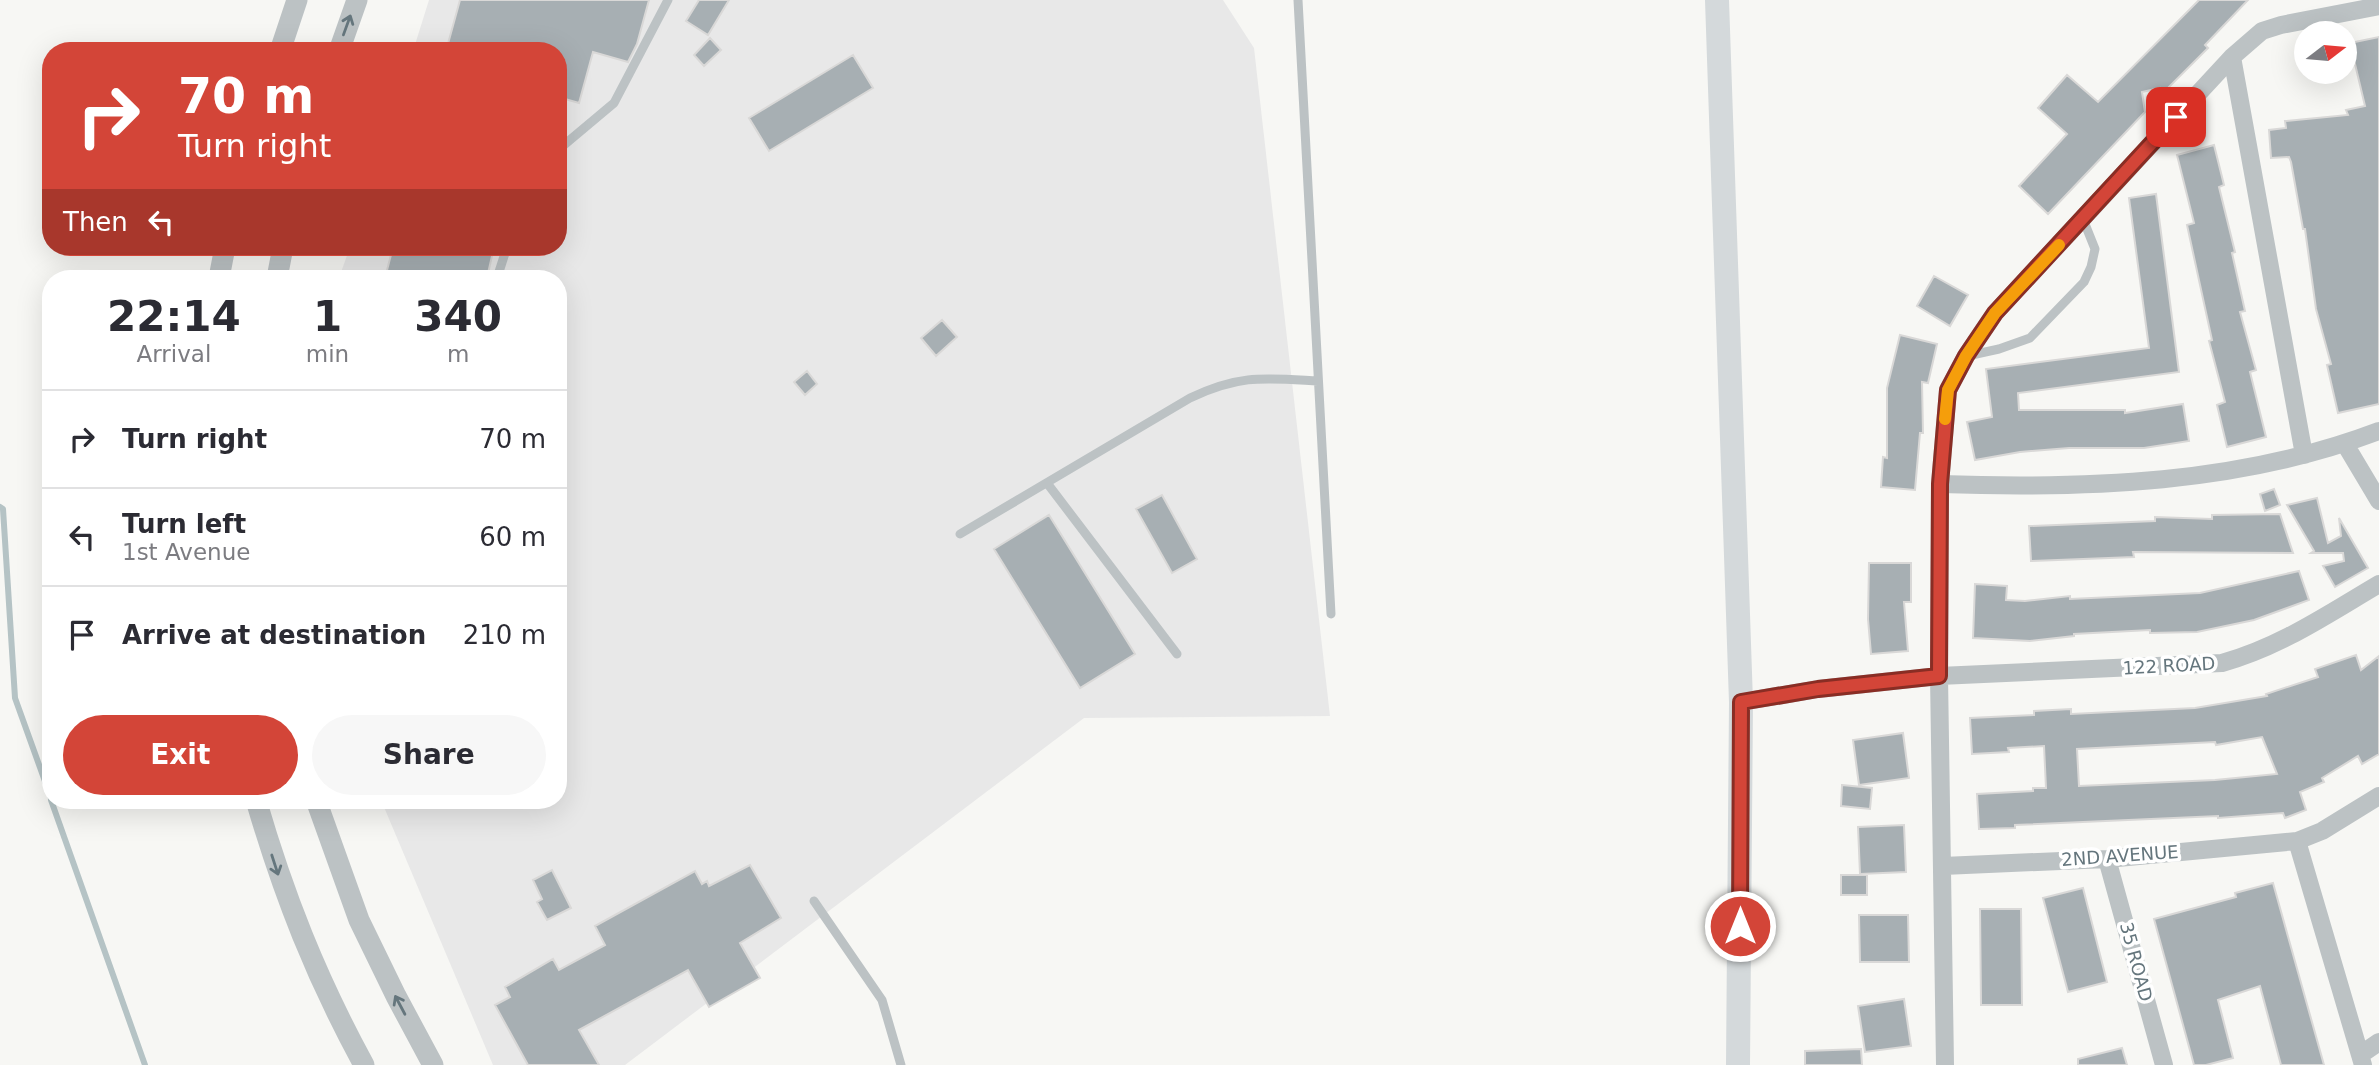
<!DOCTYPE html>
<style>
body{margin:0;font-family:"DejaVu Sans",sans-serif;background:#f7f7f7;color:#2b2b33;height:100vh;display:flex;flex-direction:column;font-size:26px;white-space:nowrap}
*{box-sizing:border-box;margin:0}
p{font-size:23px;color:#7c7c81}
.icon{flex:none;width:38px;height:38px;fill:none;stroke:currentColor;stroke-width:2;stroke-linecap:round;stroke-linejoin:round}
.map{position:relative;flex:1;overflow:hidden}
.panel{position:absolute;left:42px;top:270px;width:525px;height:539px;display:flex;flex-direction:column;background:#fff;border-radius:28px;box-shadow:0 7px 28px #0002}
.panel>*{flex:none}
.banner{position:absolute;left:42px;top:42px;width:525px;height:214px;border-radius:28px;box-shadow:0 7px 28px #0002;background:#d34538;color:#fff;overflow:hidden}
.needle{width:46px;rotate:74deg}
.tools{position:absolute;left:2294px;top:21px;display:grid;gap:14px}
.tools a{display:grid;place-items:center;width:63px;height:63px;border-radius:50%;background:#fff;box-shadow:0 7px 28px #0002;font-size:35px}
.pin{position:absolute;display:grid;place-items:center;width:60px;height:60px;color:#fff;margin:-30px;border-radius:14px;box-shadow:0 4px 10px #0006}
.me{position:absolute;width:77px;margin:-38px;rotate:0deg;stroke-linejoin:round;filter:drop-shadow(0 0 5px #0008)}
.turn{display:flex;align-items:center;gap:24px;height:147px;padding:0 21px;font-size:32px}
.turn .icon{width:91px;height:91px;stroke-width:2.5}
.turn b{display:block;font-size:49px;line-height:60px}
.then{display:flex;align-items:center;height:66px;padding:0 21px;background:#0003;gap:14px;font-size:26px}
.eta{display:flex;justify-content:space-evenly;align-items:center;height:119px;text-align:center}
.eta b{font-size:42px;font-weight:600;line-height:49px}
.cta{display:flex;gap:14px;margin-top:auto;padding:14px 21px}
.cta a{flex:1;height:80px;border-radius:42px;background:#d34538;color:#fff;font-size:28px;font-weight:600;line-height:80px;text-align:center}
.cta a+a{background:#f7f7f7;color:#2b2b33}
ul{padding:0;list-style:none}
li{display:flex;align-items:center;gap:21px;height:98px;padding:0 21px;border-top:2px solid #e1e1e2}
li div{flex:1}
li b{display:block;font-size:26px}
li em{font-style:normal}
.map>svg:first-child{display:block}
</style>
<div class="map">
<svg width="2379" height="1065" viewBox="0 0 2379 1065">
<rect width="100%" height="100%" fill="#f7f7f4"/>
<path fill="#e8e8e8" d="M429 0H1223L1254 48 1330 716 1084 718 625 1065H493L381 800H558V278H339L350 247H558V51H413Z"/>
<g fill="none" stroke-linecap="round" stroke-linejoin="round">
<path stroke="#b5c3c5" stroke-width="6" d="M0 507 3 509 15 698 51 798
M51 800 145 1065"/>
</g>
<path fill="#a7afb3" stroke="#d9d8d7" stroke-width="2" fill-rule="evenodd" d="M460 0H649L637 44 628 62 593 52 579 103 558 97V51H446Z
M699 0H729L708 35 686 21Z
M2199 0H2248L2205 45 2208 48 2162 94 2160 88 2142 92 2145 112 2048 214 2019 186 2067 134 2038 108 2067 75 2098 102Z
M2379 37V404L2338 413 2327 365 2331 364 2316 309 2305 229H2303L2291 162 2289 157 2271 158 2269 130 2286 128 2285 121 2348 115 2346 110 2365 106 2350 43Z
M710 38 721 50 704 66 694 55Z
M853 55 873 88 769 151 749 118Z
M2214 145 2224 185 2219 187 2235 252 2232 253 2245 311 2240 312 2256 370 2250 372 2266 437 2227 447 2217 405 2225 402 2209 341 2212 340 2187 225 2194 223 2177 155Z
M2156 194 2179 372 2018 393 2019 410H2125V413L2183 404 2189 441 2144 448H2069L2020 452 1975 460 1967 422 1992 417 1986 369 2149 348 2129 198Z
M393 247H494L487 278H385Z
M1934 276 1968 295 1950 326 1917 306Z
M942 320 957 337 936 356 921 338Z
M1900 335 1937 344 1928 383 1922 382 1923 433H1920L1915 490 1881 487 1883 457 1887 458V388Z
M807 371 817 384 805 395 794 382Z
M2274 489 2280 505 2265 511 2260 494Z
M1162 495 1197 559 1172 573 1136 509Z
M2317 498 2328 543 2341 536 2339 518 2368 568 2335 587 2323 566 2344 561 2343 553H2311L2314 551 2287 505Z
M2280 514 2293 553 2133 552 2134 557 2031 561 2029 526 2155 521V517L2212 519V515Z
M1049 515 1135 654 1080 688 994 549Z
M1869 563H1911V602H1904L1908 651 1871 654 1868 619Z
M2299 571 2309 600 2254 620 2197 632 2150 633V630L2074 634V636L2030 641 1973 638 1975 584 2007 586 2006 600 2025 601 2070 596V599L2200 593Z
M2356 655 2361 670 2379 656V754L2362 764 2358 756 2322 778 2324 782 2300 792 2306 810 2285 818 2283 813 2218 818V816L2015 825V828L1979 829 1977 794 2033 791V788H2046L2044 746 2008 748 2009 752 1972 754 1970 718 2034 715V711L2071 709V714L2195 708 2267 696 2266 694 2318 677 2315 669ZM2262 737 2277 774 2215 780 2079 786 2077 749 2215 742 2216 745Z
M1903 733 1909 778 1859 785 1853 740Z
M1842 785 1872 788 1870 809 1841 806Z
M1904 825 1906 872 1860 874 1858 827Z
M750 865 781 918 740 943 760 978 709 1007 688 970 579 1030 599 1065H528L495 1005 510 997 505 987 553 959 559 970 605 945 595 926 695 871 702 884 707 881 709 886Z
M552 870 571 908 547 920 537 902 542 899 533 880Z
M1841 875H1867V895H1841Z
M2273 883 2324 1065H2281L2260 986 2218 1000 2233 1058 2206 1065H2194L2154 919 2236 897 2235 893Z
M2083 888 2107 982 2068 992 2043 898Z
M1980 909H2021L2022 1005H1981Z
M1859 915H1908L1909 962H1860Z
M1904 999 1911 1046 1865 1052 1858 1006Z
M2122 1048 2127 1065H2078V1059Z
M1861 1049 1862 1065H1805V1051Z"/>
<g fill="none" stroke-linecap="round" stroke-linejoin="round">
<path stroke="#bcc2c4" stroke-width="9" d="M1298 0 1331 614
M558 150 614 103 668 0
M497 278 507 247
M1967 356 1999 349 2030 338 2084 282 2091 267 2095 249 2083 219
M1047 483 1177 654
M960 534 1190 398C1240 374 1265 378 1318 381
M814 901 882 1000 901 1065"/>
<path stroke="#bcc2c4" stroke-width="18" d="M2232 57 2304 455
M2345 444 2379 501
M1940 484C2088 489 2240 484 2379 431
M1741 702 1818 689 1939 676 2222 663C2280 647 2328 614 2379 584
M2297 841 2363 1065
M2107 859 2164 1065
M1943 866 2107 859 2297 841 2322 831 2379 796
M2360 1055 2379 1042
M1945 1065 1939 676 1940 484 1948 390 1966 356 1995 313 2232 57 2262 31 2281 25 2379 6"/>
<path stroke="#bcc2c4" stroke-width="21" d="M280 51 297 0
M339 51 357 0
M219 278 225 247
M277 278 283 247
M256 800C284 896 316 977 364 1065
M316 800 359 920 396 996 433 1065"/>
<path stroke="#d4d9db" stroke-width="24" d="M1717 0 1741 702 1738 1065"/>
</g>
<defs><path id="oneway-shaft" d="M-6 0H5M1.5-3L5.5 0L1.5 3" fill="none" stroke-width="1.6" stroke-linecap="round" stroke-linejoin="round" transform="scale(1.75)"/></defs>
<g stroke="#65767d">
<use href="#oneway-shaft" transform="translate(347 25) rotate(-70)"/>
<use href="#oneway-shaft" transform="translate(275 865) rotate(72)"/>
<use href="#oneway-shaft" transform="translate(400 1005) rotate(-118)"/>
</g>
<g fill="none" stroke-linecap="round" stroke-linejoin="round">
<defs>
<path id="route" d="M1740 926 1741 702 1818 689 1939 676 1940 484 1948 390 1966 356 1995 313 2176 117"/>
</defs>
<use href="#route" stroke="#892d24" stroke-width="18"/>
<use href="#route" stroke="#d34538" stroke-width="12"/>
<path stroke="#f59e0b" stroke-width="12" d="M1945 419 1948 390 1966 356 1995 313 2059 245"/>
</g>
<g text-anchor="middle" stroke-width="7" stroke-linejoin="round" paint-order="stroke">
<g font-size="18" fill="#65767d" stroke="#fff">
<text transform="translate(2169 666) rotate(-3)" y="6">122 ROAD</text>
<text transform="translate(2120 856) rotate(-4)" y="6">2ND AVENUE</text>
<text transform="translate(2136 962) rotate(75)" y="6">35 ROAD</text>
</g>
</g>
</svg>
<div class="tools">
<a><svg class="needle" viewBox="-14 -14 28 28"><path d="M0-13l5 13h-10z" fill="#e53935"/><path d="M0 13l5-13h-10z" fill="#7c7c81"/></svg></a>
</div>
<div class="pin" style="left:2176px;top:117px;background:#d93025"><svg class="icon" aria-label="arrive" viewBox="0 0 24 24"><path d="M6 21V4h12l-3 4 3 4H6"/></svg></div>
<svg class="me" style="left:1740px;top:926px" viewBox="-20 -20 40 40"><circle r="17" fill="#d34538" stroke="#fff" stroke-width="3"/><path d="M0-11L8 9 0 5-8 9z" fill="#fff"/></svg>
<div class="banner">
<div class="turn"><svg class="icon" aria-label="right" viewBox="0 0 24 24"><path d="M7 20v-9h11M14 6l5 5-5 5"/></svg><div><b>70 m</b>Turn right</div></div>
<div class="then">Then<svg class="icon" aria-label="left" viewBox="0 0 24 24"><path d="M17 20v-9H6M10 6l-5 5 5 5"/></svg></div>
</div>
<section class="panel">
<div class="eta">
<div><b>22:14</b><p>Arrival</p></div>
<div><b>1</b><p>min</p></div>
<div><b>340</b><p>m</p></div>
</div>
<ul>
<li><svg class="icon" aria-label="right" viewBox="0 0 24 24"><path d="M7 20v-9h11M14 6l5 5-5 5"/></svg><div><b>Turn right</b></div><em>70 m</em></li>
<li><svg class="icon" aria-label="left" viewBox="0 0 24 24"><path d="M17 20v-9H6M10 6l-5 5 5 5"/></svg><div><b>Turn left</b><p>1st Avenue</p></div><em>60 m</em></li>
<li><svg class="icon" aria-label="arrive" viewBox="0 0 24 24"><path d="M6 21V4h12l-3 4 3 4H6"/></svg><div><b>Arrive at destination</b></div><em>210 m</em></li>
</ul>
<div class="cta"><a>Exit</a><a>Share</a></div>
</section>
</div>
